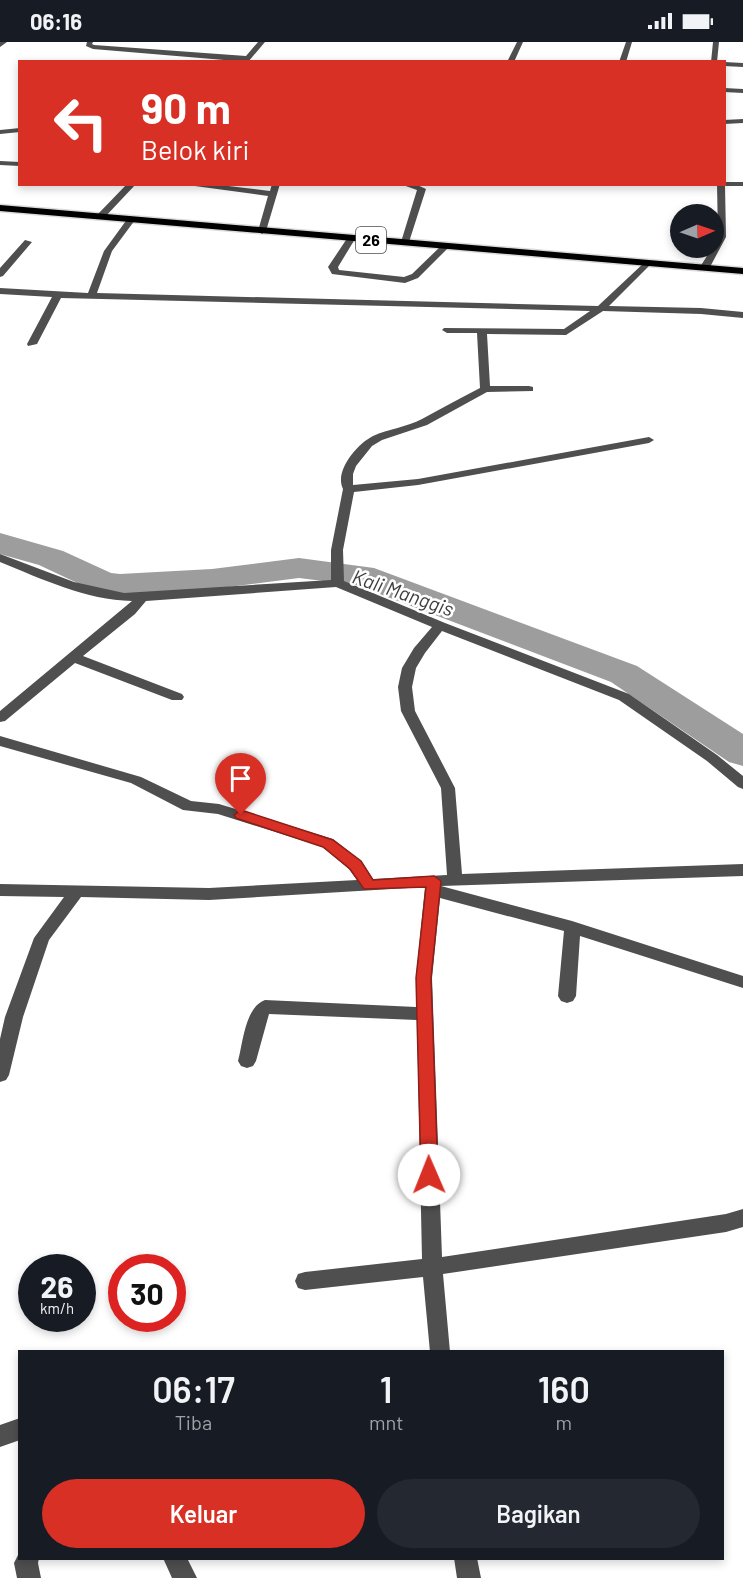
<!DOCTYPE html>
<html lang="id">
<style>
body{margin:0;font-family:Barlow,sans-serif;background:#242831;color:#f1f3f6;height:100vh;display:flex;flex-direction:column;font-size:22px;white-space:nowrap}
*{box-sizing:border-box;margin:0}
p{font-size:20px;color:#9ea1a6}
.icon{flex:none;width:33px;height:33px;fill:none;stroke:currentColor;stroke-width:2;stroke-linecap:round;stroke-linejoin:round}
.map{position:relative;flex:1;overflow:hidden}
.sheet{position:absolute;left:18px;top:1308px;width:706px;height:210px;display:flex;flex-direction:column;background:#171b24;border-radius:0px;box-shadow:0 3px 9px #0003}
.sheet>*{flex:none}
.hud{position:absolute;left:18px;top:18px;width:708px;height:126px;border-radius:0px;box-shadow:0 3px 9px #0003;background:#d93025;color:#fff;overflow:hidden}
.needle{width:39px;rotate:88deg}
.fabs{position:absolute;left:670px;top:162px;display:grid;gap:12px}
.fabs a{display:grid;place-items:center;width:54px;height:54px;border-radius:50%;background:#171b24;box-shadow:0 3px 9px #0003;font-size:30px}
.speed{position:absolute;left:18px;top:1212px;display:flex;gap:12px;font-size:30px;font-weight:700;text-align:center}
.speed>*{display:grid;place-content:center;width:78px;height:78px;border-radius:50%;background:#171b24;box-shadow:0 3px 9px #0003;line-height:1}
.speed small{font-size:15px;font-weight:400}
.speed .limit{border:9px solid #d22;background:#fff;color:#111}
.pin{position:absolute;display:grid;place-items:center;width:51px;height:51px;color:#fff;margin:-62px -26px;border-radius:50% 50% 50% 0;rotate:-45deg;box-shadow:0 0 6px #0007}
.pin .icon{rotate:45deg}
.me{position:absolute;width:66px;margin:-33px;rotate:359deg;stroke-linejoin:round;filter:drop-shadow(0 0 4px #0008)}
.turn{display:flex;align-items:center;gap:21px;height:126px;padding:0 24px;font-size:27px}
.turn .icon{width:78px;height:78px;stroke-width:2.5}
.turn b{display:block;font-size:42px;line-height:51px}
.eta{display:flex;justify-content:space-evenly;align-items:center;height:102px;text-align:center}
.eta b{font-size:36px;font-weight:600;line-height:42px}
.primary-button{display:flex;gap:12px;margin-top:auto;padding:12px 24px}
.primary-button a{flex:1;height:69px;border-radius:36px;background:#d93025;color:#fff;font-size:24px;font-weight:600;line-height:69px;text-align:center}
.primary-button a+a{background:#242831;color:#f1f3f6}
.status{display:flex;justify-content:space-between;align-items:center;height:42px;padding:0 30px;background:#171b24;direction:ltr}
.status svg{height:16px;fill:currentColor}
.map>svg:first-child{display:block}
</style>
<div class="status"><b>06:16</b><svg viewBox="0 0 49 12"><path d="M0 12V9h3v3zM5 12V6h3v6zM10 12V3h3v9zM15 12V0h3v12zM26 1h20v11H26zM47 4h2v5h-2z"/></svg></div>
<div class="map">
<svg width="743" height="1536" viewBox="0 0 743 1536">
<rect width="100%" height="100%" fill="#fff"/>
<g fill="none" stroke-linecap="round" stroke-linejoin="round">
<path fill="#9d9d9d" fill-rule="evenodd" d="M0 491 63 509 111 531 120 532 212 527 299 516 374 526 637 624 743 692V724L729 720 611 640 356 543 299 536 212 547 120 554 90 547 39 523 0 512Z"/>
<defs>
<path id="highway" d="M0 163 743 226V232L0 169Z"/>
</defs>
<use href="#highway" stroke="#dbdbdb" stroke-width="3"/>
<path fill="#4f4f4f" fill-rule="evenodd" d="M0 0H7L0 5Z
M87 0H93L92 2 94 3 246 14 258 0H265L248 20 93 7 86 4Z
M517 0H523L514 20H507Z
M626 0H632L626 20H619Z
M713 0H719L717 20H711Z
M724 20 743 21V25L724 24Z
M724 46 743 47V51L724 50Z
M743 77V81L724 82V78Z
M20 86V90L0 92V88Z
M0 119 20 120V124L0 123Z
M724 140H743V144H725L726 195 710 225 705 228 700 225 712 206H714L718 195 717 142H724Z
M127 142H136L104 176H98V172Z
M180 142H211L270 149 272 142H280L266 189 262 192 258 189 268 154Z
M400 142H415L426 147 409 200 405 203 401 200 417 148Z
M131 175 135 178 112 209 97 251 598 264 646 219 649 220V224L609 264 701 266 743 270V276L701 272 603 269 566 293 487 292 490 344H529L533 345V349L487 350 427 383 382 398 372 404 356 424 353 432V443L418 437 649 395 654 398 649 401 418 443 354 450 343 508 344 539 445 581 629 652 717 713 743 734V747L738 745 707 719 619 658 442 589 425 611 416 626 412 645 415 669 455 746 462 832 743 822V834L441 844 572 879 743 934V946L580 894 576 954 573 959 567 961 561 959 558 954 564 889 440 856 432 936 442 1215 726 1172 743 1167V1185L726 1190 443 1232 450 1310H430L423 1235 305 1248 298 1246 295 1239 298 1232 305 1230 422 1217 417 978 269 972 256 1019 253 1024 247 1026 241 1024 238 1019C243 1001 245 965 265 958L416 965V936L425 845 209 858 81 855 49 898 23 975 9 1033 6 1038 0 1040V997L5 975 34 896 64 855 0 854V842L209 846 357 838 349 827 323 805 218 772 183 768 131 741 0 704V694L141 735 191 759 219 762 333 797 361 819 373 837 447 833 441 746 401 669 398 645 402 626 414 606 432 585 336 545 146 559 135 572 83 614 182 652 184 655 182 658H172L75 621 5 679 0 680V669L132 559C86 558 42 537 0 520V512L74 540 124 551 331 538V508L343 447C334 429 357 402 373 394 388 387 407 385 422 377 441 367 460 356 480 346L477 291H447L442 288 444 286 564 287 590 269 61 256 37 302 28 304 27 302 52 255 0 252V246L88 251 104 209 128 176Z
M351 194 355 197 338 225 339 228 404 235 412 232 442 203 449 205 418 236 405 241 332 232 328 225 348 195Z
M25 198 32 200 3 234 0 235V226Z
M20 1376V1398L0 1405V1383Z
M20 1509V1516H39L38 1521 41 1536H17L14 1521Z
M163 1516H187L197 1536H172Z
M454 1516H477L481 1536H457Z"/>
<use href="#highway" fill="#000" fill-rule="evenodd"/>
</g>
<path fill="#d93025" stroke="#8d1f18" stroke-width="1.5" d="M241 768 333 798 361 819 373 838 434 834 441 839 431 936 438 1133 435 1138 429 1140 423 1138 421 1133 416 936 426 845 364 847 350 827 323 805 236 776 234 773Z"/>
<g text-anchor="middle" stroke-width="5" stroke-linejoin="round" paint-order="stroke">
<rect fill="#fff" stroke="#4c4c4c" stroke-width="1.5" x="356" y="185" width="30" height="26" rx="4.5"/>
<g font-size="16" font-weight="bold" fill="#000">
<text x="371" y="204">26</text>
</g>
<g font-size="20" font-style="italic" fill="#3e3e3e" stroke="#fff">
<text transform="translate(403 551) rotate(19)" y="7">Kali Manggis</text>
</g>
</g>
</svg>
<div class="fabs">
<a><svg class="needle" viewBox="-14 -14 28 28"><path d="M0-13l5 13h-10z" fill="#e53935"/><path d="M0 13l5-13h-10z" fill="#9ea1a6"/></svg></a>
</div>
<div class="speed"><div>26<small>km/h</small></div><div class="limit">30</div></div>
<div class="pin" style="left:241px;top:773px;background:#d93025"><svg class="icon" aria-label="arrive" viewBox="0 0 24 24"><path d="M6 21V4h12l-3 4 3 4H6"/></svg></div>
<svg class="me" style="left:429px;top:1133px" viewBox="-20 -20 40 40"><circle r="19" fill="#fff"/><path d="M0-13L10 11 0 6-10 11z" fill="#d93025"/></svg>
<div class="hud">
<div class="turn"><svg class="icon" aria-label="left" viewBox="0 0 24 24"><path d="M17 20v-9H6M10 6l-5 5 5 5"/></svg><div><b>90 m</b>Belok kiri</div></div>
</div>
<section class="sheet">
<div class="eta">
<div><b>06:17</b><p>Tiba</p></div>
<div><b>1</b><p>mnt</p></div>
<div><b>160</b><p>m</p></div>
</div>
<div class="primary-button"><a>Keluar</a><a>Bagikan</a></div>
</section>
</div>
